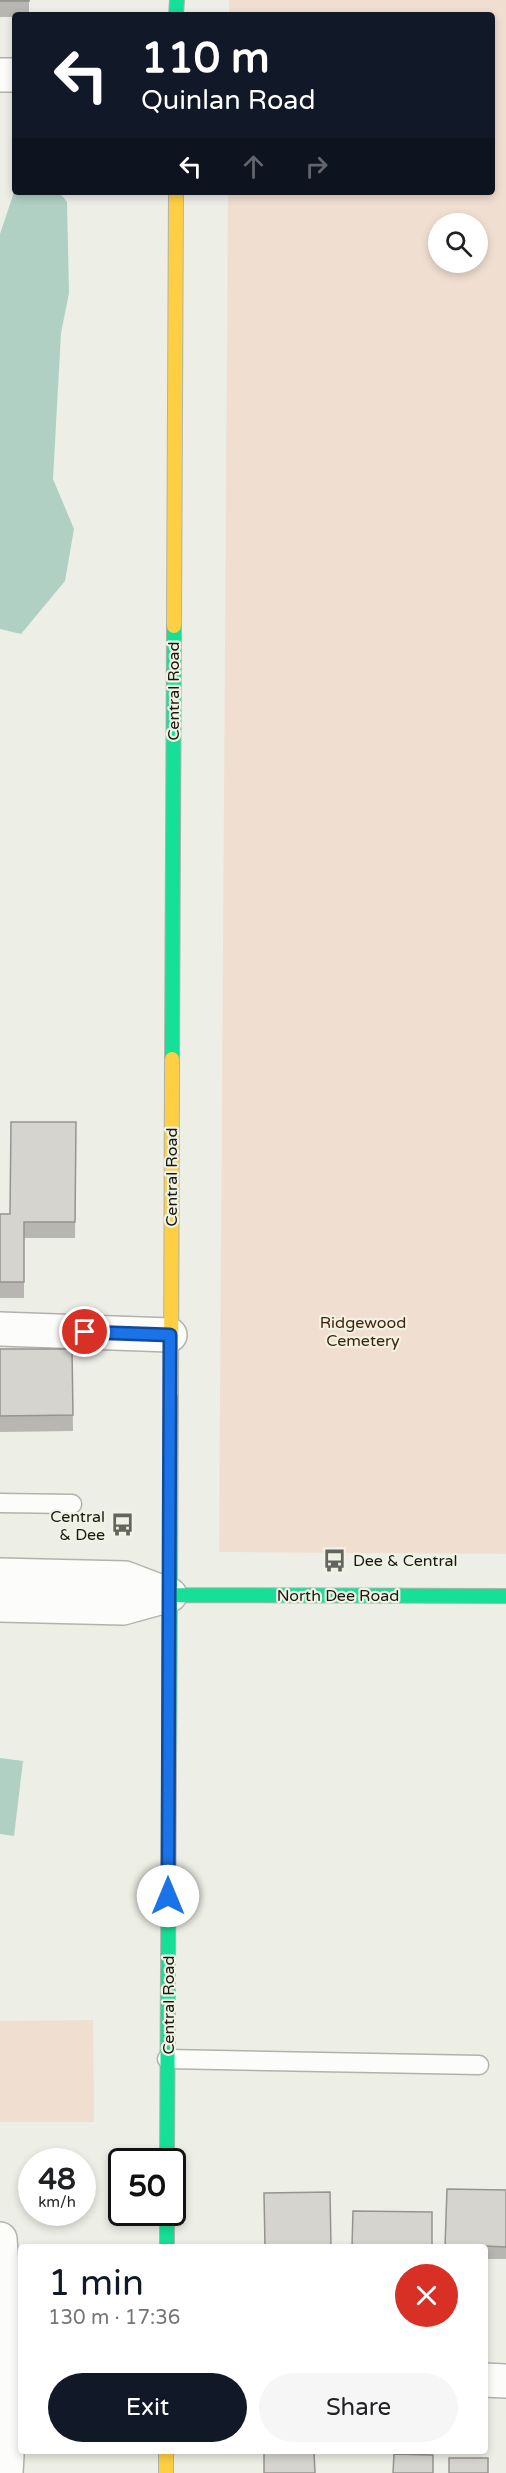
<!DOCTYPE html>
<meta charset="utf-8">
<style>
body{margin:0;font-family:"Varela Round",sans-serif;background:#f6f6f6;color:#202124;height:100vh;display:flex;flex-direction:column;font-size:22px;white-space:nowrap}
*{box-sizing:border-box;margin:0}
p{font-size:20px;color:#757577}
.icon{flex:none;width:33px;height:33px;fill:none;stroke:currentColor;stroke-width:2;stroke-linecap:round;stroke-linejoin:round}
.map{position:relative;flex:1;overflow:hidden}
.drawer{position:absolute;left:18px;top:2244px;width:470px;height:210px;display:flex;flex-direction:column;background:#fff;border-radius:6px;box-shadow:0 3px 9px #0003}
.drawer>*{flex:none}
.hud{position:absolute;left:12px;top:12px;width:483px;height:183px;border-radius:6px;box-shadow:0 3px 9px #0003;background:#111827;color:#fff;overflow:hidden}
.fabs{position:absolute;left:428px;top:213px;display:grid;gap:12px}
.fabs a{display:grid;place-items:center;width:60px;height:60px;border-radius:50%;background:#fff;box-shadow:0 3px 9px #0003;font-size:30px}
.speed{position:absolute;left:18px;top:2148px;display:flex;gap:12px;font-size:30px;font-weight:700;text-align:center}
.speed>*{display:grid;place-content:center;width:78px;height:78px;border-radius:50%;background:#fff;box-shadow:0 3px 9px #0003;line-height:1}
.speed small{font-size:15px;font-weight:400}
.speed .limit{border:3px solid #111;border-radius:9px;background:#fff;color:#111}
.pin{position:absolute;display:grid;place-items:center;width:51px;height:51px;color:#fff;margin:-26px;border:3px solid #fff;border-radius:50%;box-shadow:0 2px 6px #0007}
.me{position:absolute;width:66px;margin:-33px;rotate:0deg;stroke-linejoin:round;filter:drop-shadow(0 0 4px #0008)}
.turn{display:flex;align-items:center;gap:21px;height:126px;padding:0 30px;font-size:27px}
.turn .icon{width:78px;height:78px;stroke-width:2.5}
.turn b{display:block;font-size:42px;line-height:51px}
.lanes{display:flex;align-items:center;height:57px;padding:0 30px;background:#0003;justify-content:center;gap:30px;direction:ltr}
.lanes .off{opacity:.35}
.round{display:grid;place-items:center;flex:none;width:63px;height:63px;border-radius:32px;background:#f6f6f6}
.summary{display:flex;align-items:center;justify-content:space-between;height:102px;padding:0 30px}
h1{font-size:36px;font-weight:600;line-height:45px;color:#111827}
.primary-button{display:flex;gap:12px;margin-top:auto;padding:12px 30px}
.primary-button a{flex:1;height:69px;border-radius:36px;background:#111827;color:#fff;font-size:24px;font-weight:600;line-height:69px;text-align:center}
.primary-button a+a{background:#f6f6f6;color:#202124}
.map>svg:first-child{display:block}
</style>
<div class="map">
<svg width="506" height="2473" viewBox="0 0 506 2473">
<rect width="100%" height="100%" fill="#edeee6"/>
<path fill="#f0dfd1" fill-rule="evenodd" d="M229 0H506V1554L219 1552 228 192H492V15H229ZM438 224H477V262H438Z
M93 2020 94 2122H0V2021Z"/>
<path fill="#b0d0c4" d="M15 189V192H59L67 202 69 293 61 333 53 479 74 529 65 581 21 634 0 629V234Z
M0 1758 23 1761 14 1836 0 1834Z"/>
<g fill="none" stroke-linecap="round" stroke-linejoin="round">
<defs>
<path id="lane" d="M0 1503 72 1504
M167 2059 479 2065"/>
<path id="street" d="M0 75H15
M0 1329 170 1335
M0 1575 125 1578 170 1595
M0 1605 123 1608 170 1595
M0 2239 11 2384 6 2473
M484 2380 506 2381"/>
<path id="fast" d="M176 15 177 0
M172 1059 174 626
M170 1595 506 1596
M167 2162 171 1393
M167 2212V2247"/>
<path id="slow" d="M174 626 176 192
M171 1393 172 1059
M166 2451V2473"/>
</defs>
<use href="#lane" stroke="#b1b2ac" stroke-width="21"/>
<use href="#street" stroke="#b1b2ac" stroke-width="36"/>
<use href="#fast" stroke="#b1b2ac" stroke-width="16"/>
<use href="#slow" stroke="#b1b2ac" stroke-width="16"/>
<use href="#lane" stroke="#fcfcfb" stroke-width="18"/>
<use href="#street" stroke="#fcfcfb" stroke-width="33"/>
<use href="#fast" stroke="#16e098" stroke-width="14"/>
<use href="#slow" stroke="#ffcf43" stroke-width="14"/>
</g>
<path fill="#b7b6b1" d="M0 0H29V15H15V17H0Z
M76 1122 75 1238H24V1298H0V1214H10Z
M0 1349H72L73 1431 0 1432Z
M506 2190V2259H485L484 2247Z"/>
<path fill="#d5d4ce" stroke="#959490" stroke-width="1.5" d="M0 0H29V1H0Z
M11 1122H76L75 1222H24V1282H0V1214H10Z
M0 1349H72L73 1415 0 1416Z
M447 2189 506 2190V2247L485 2246 484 2266V2247H445Z
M330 2192 331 2247H265L264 2193Z
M353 2211 432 2212V2247H352Z
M264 2452H314L315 2473H264Z
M394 2454 433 2455V2473H393Z
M449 2458H488V2473H449Z"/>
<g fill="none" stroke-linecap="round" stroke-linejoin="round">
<defs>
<path id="route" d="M85 1332 170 1335 168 1896"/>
</defs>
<use href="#route" stroke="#114b97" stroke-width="15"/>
<use href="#route" stroke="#1a73e8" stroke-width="10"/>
</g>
<defs>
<symbol id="bus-bare" viewBox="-9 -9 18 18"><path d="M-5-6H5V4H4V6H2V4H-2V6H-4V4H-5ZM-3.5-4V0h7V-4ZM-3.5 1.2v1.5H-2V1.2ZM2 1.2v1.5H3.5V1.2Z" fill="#63645e" stroke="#f0f2e3" stroke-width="2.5" paint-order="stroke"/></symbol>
</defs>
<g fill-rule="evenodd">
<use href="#bus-bare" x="106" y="1508" width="33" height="33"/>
<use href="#bus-bare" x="318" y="1544" width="33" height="33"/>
</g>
<g text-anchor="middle" stroke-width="4.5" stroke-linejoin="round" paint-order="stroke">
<g font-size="16" fill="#191914" stroke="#f0f2e3">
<text transform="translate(173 691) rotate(-90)" y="6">Central Road</text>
<text transform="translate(171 1177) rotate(-90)" y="6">Central Road</text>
<text x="338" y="1601">North Dee Road</text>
<text transform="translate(168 2005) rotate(-90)" y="6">Central Road</text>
</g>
<g font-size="16" fill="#421e06" stroke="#f0f2e3">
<text x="363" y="1328">Ridgewood<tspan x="363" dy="18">Cemetery</tspan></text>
</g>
<g font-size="16" fill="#191914" stroke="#f0f2e3" text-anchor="end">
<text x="105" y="1522">Central<tspan x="105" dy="18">&amp; Dee</tspan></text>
<text x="353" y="1566" text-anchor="start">Dee &amp; Central</text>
</g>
</g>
</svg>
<div class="fabs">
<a><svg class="icon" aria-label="search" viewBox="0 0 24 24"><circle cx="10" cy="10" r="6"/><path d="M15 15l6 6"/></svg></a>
</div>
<div class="speed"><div>48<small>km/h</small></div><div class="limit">50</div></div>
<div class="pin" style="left:85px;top:1332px;background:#d93025"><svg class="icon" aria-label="arrive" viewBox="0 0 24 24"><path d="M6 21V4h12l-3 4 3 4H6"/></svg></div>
<svg class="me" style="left:168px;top:1896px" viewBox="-20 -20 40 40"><circle r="19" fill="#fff"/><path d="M0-13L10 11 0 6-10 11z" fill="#1a73e8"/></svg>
<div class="hud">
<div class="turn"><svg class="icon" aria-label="left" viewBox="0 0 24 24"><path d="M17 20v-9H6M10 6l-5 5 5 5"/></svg><div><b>110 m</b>Quinlan Road</div></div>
<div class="lanes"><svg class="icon" aria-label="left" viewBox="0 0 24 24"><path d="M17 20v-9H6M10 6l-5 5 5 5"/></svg><svg class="icon off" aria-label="ahead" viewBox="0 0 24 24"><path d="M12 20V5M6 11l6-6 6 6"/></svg><svg class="icon off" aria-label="right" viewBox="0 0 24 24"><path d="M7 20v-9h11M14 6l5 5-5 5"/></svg></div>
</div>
<section class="drawer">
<div class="summary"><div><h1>1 min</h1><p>130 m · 17:36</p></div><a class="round" style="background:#d93025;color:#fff"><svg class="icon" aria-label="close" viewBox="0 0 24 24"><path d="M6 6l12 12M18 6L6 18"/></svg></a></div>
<div class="primary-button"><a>Exit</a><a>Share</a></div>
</section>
</div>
